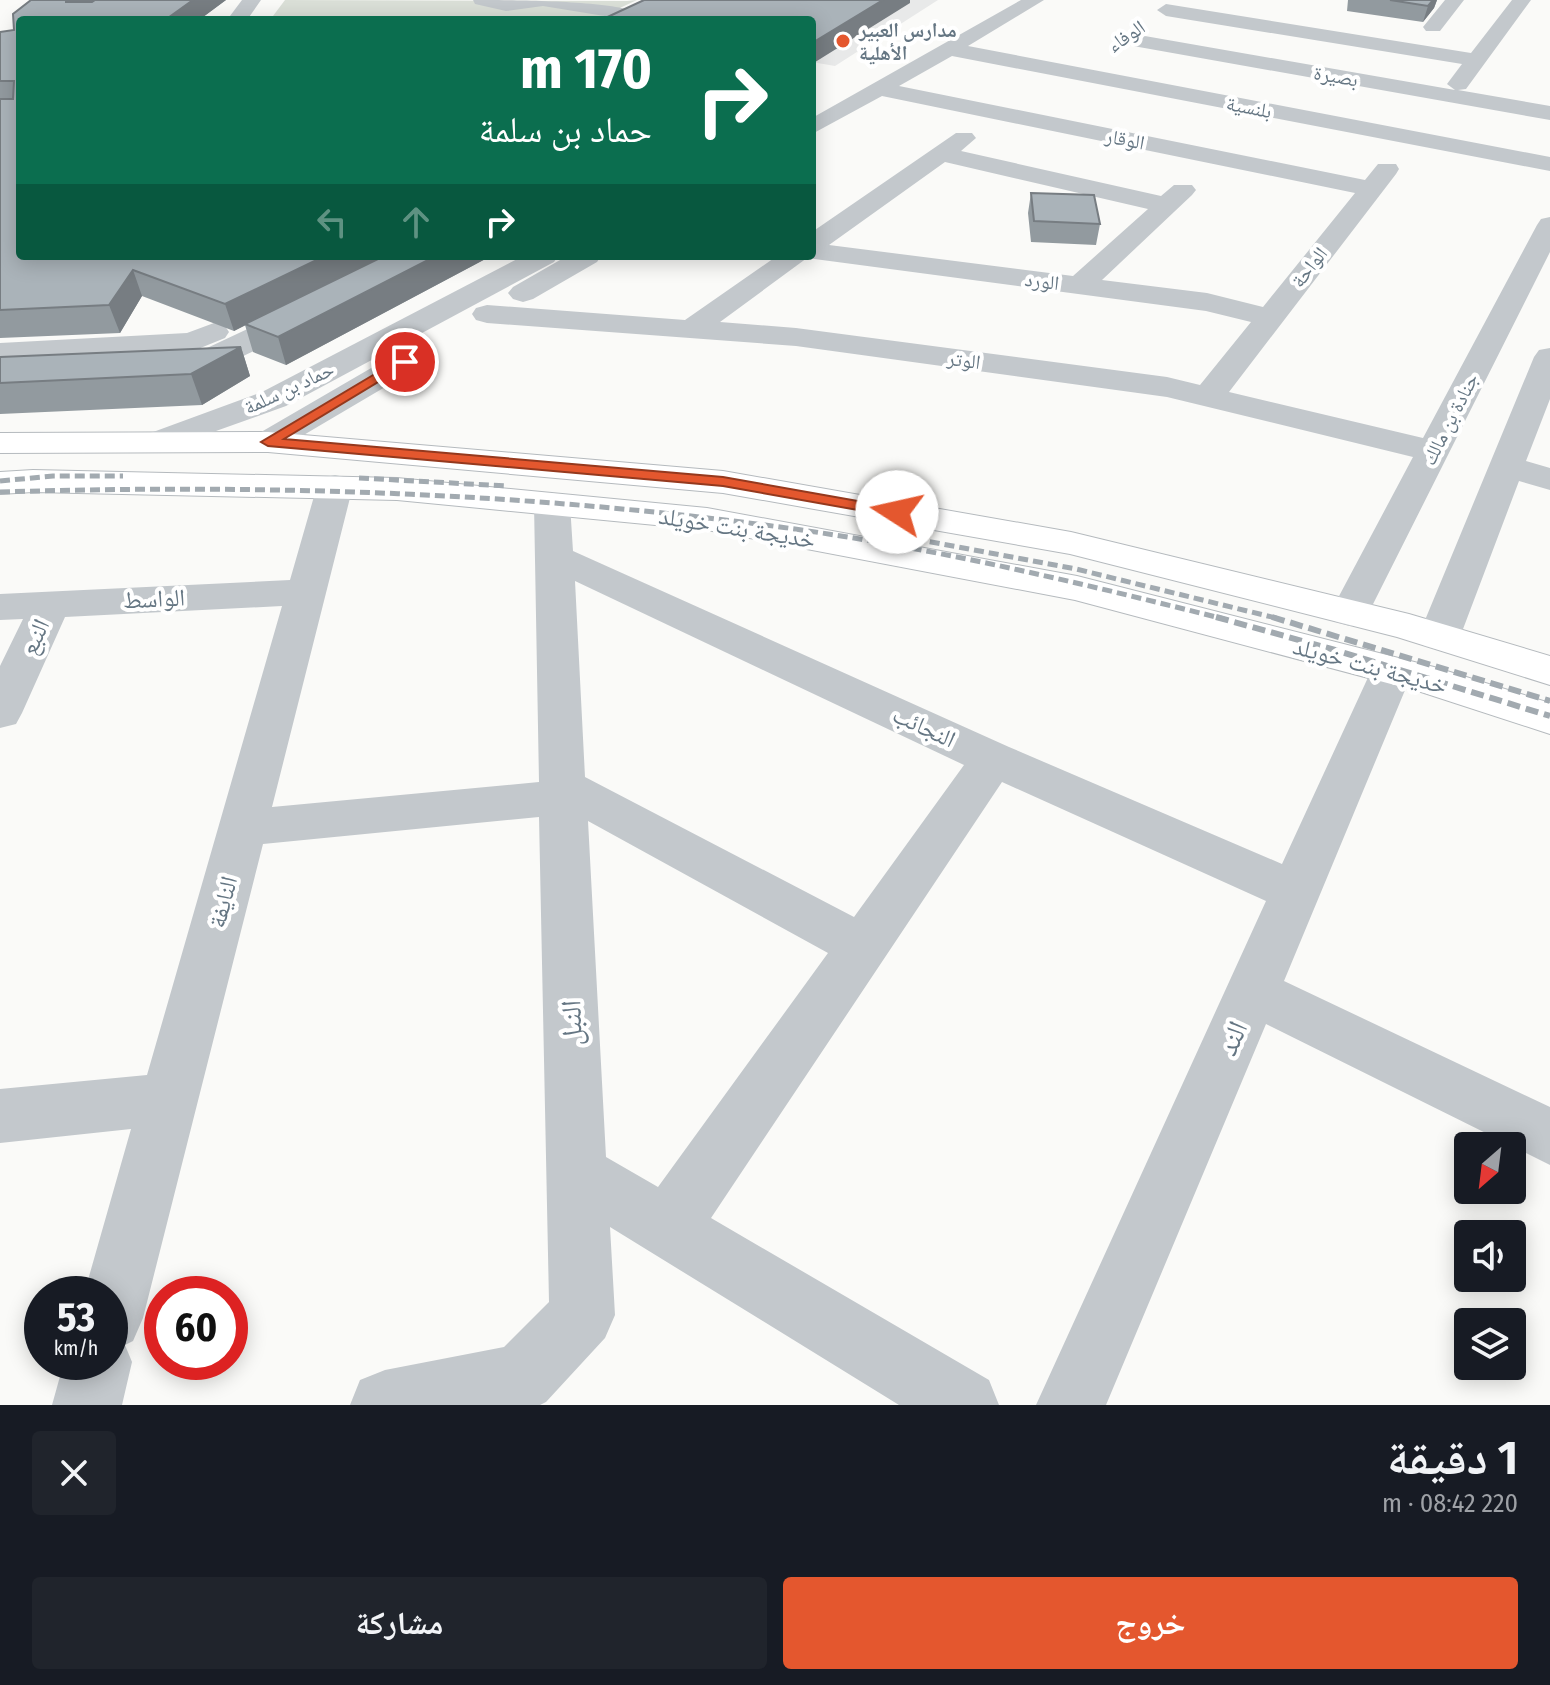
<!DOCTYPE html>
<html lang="ar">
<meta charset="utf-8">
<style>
body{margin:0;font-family:"Fira Sans Condensed","Noto Naskh Arabic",sans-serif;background:#20242c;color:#f1f3f6;direction:rtl;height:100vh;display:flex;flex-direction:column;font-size:30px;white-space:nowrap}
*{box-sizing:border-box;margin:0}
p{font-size:26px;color:#9ea1a6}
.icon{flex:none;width:44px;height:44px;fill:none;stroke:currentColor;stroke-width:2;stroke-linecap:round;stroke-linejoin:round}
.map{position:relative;height:1405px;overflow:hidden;direction:ltr}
.details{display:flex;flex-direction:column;background:#171b24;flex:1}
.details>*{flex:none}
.banner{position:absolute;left:16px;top:16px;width:800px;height:244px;border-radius:8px;box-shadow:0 4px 20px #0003;direction:rtl;background:#0b6e4f;color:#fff;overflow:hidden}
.needle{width:52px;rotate:208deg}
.controls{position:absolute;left:1454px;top:1132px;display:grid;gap:16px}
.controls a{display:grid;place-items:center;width:72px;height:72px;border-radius:8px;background:#171b24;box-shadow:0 4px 20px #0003;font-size:40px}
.speed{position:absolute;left:24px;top:1276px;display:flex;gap:16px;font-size:40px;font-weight:700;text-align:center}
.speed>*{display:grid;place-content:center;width:104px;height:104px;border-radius:50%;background:#171b24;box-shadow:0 4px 20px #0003;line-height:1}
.speed small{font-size:20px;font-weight:400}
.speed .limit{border:12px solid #d22;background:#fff;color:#111}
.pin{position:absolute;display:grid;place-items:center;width:68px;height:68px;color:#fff;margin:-34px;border:4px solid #fff;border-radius:50%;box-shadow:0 2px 8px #0007}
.me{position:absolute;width:88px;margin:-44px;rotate:280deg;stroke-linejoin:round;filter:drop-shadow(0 0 6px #0008)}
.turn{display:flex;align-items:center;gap:28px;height:168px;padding:0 32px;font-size:36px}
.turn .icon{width:104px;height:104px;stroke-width:2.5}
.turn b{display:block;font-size:56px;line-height:68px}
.lanes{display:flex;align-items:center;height:76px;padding:0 32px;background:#0003;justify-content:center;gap:40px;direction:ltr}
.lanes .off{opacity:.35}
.round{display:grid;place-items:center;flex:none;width:84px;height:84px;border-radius:8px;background:#20242c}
.head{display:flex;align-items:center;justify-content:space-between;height:136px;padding:0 32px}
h1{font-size:48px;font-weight:700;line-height:60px}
.primary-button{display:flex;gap:16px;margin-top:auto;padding:16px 32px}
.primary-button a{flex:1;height:92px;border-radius:8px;background:#e4572e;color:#fff;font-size:32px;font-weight:700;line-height:92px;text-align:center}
.primary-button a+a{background:#20242c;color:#f1f3f6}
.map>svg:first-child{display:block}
</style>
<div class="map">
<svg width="1550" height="1405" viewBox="0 0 1550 1405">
<rect width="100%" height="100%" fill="#fafaf8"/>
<path fill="#e8e9e9" d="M809 0H938L835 66 812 62V20H646Z"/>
<path fill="#dadfd7" d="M285 0 627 1 637 0 594 20H270Z"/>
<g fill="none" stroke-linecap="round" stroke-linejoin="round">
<defs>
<path id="major" d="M268 432 723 471 1071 532 1409 614 1550 656V685L1397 637 1070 554 723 493 268 452 0 453V433Z
M33 470 397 478 707 508 1077 576 1434 667 1550 703V734L1421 692 1075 600 707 530 397 500 33 492 0 494V472Z"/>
</defs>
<use href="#major" stroke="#b5babe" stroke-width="2"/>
<path fill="#c3c8cc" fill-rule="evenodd" d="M242 0H261L247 20H227Z
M473 0C503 0 621 0 639 14L629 20 543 6 506 11 475 4Z
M1021 0H1044L968 46 1550 157V171L952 56 899 86 1365 180 1378 164H1396L1399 169 1396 174 1229 392 1423 438 1537 225 1541 219 1550 217V252L1364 622 1350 626 1336 622 1330 613 1413 457 1167 397 796 346 487 323 476 320 472 314 476 308 487 305 685 320 777 256H812V232L956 133H972L976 138 961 151 1161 196 1174 185H1192L1196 190 1192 195 1102 280 1207 293 1263 307 1355 193 882 96 812 134V118ZM945 162 1148 209 1073 276 829 245ZM807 258 1206 311 1251 322 1200 385 1167 377 796 328 720 322Z
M1445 0H1464L1440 31H1426L1423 27Z
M1512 0H1531L1466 89 1458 90 1550 106V120L1122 44 1112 38 1122 32 1455 90 1447 84 1462 64 1166 16 1157 10 1166 4 1471 53Z
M523 256H558L554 262 286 406 157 452 145 449 140 442 145 435 262 392Z
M567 256H601L597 262 533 299 523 302 513 299 508 293 513 287Z
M301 304 312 307 316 313 312 319C273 339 210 383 167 373L162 366 167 359 190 356Z
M214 323 225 326 229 332 225 338 193 351 0 361V343L187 333Z
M1550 348V399L1526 461 1550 468V490L1519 481 1460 637 1454 646 1439 650 1424 646 1418 637 1534 357 1539 350Z
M408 351 419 353 424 360 419 367 280 449 268 452 256 449 251 442 256 435 397 353Z
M335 475 348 478 353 486 272 807 539 782 534 504 539 496 552 493 565 496 570 504 573 551 1009 747 1282 864 1371 671 1377 661 1392 657 1407 661 1413 671 1284 981 1550 1107V1165L1266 1024 1106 1405H1036L1266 901 1002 782 711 1218 989 1380 999 1405H899L610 1227 615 1315 605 1338 546 1402 540 1405H350L360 1380 385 1370 504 1347 549 1302 539 817 263 844 143 1318 133 1341 125 1345 132 1362 122 1405H52L64 1362H110V1294H84L131 1129 0 1143V1089L147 1075 282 606 65 617 22 713 16 724 0 728V666L23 619 0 620V594L290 580 317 486 322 478ZM575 581 964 765 854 917 585 777ZM588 821 828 953 658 1187 606 1157Z"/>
<use href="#major" fill="#fff" fill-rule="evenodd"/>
<path stroke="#a2aab0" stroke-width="5" stroke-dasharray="10 5" stroke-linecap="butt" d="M359 478 507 486
M0 481 53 476H123
M0 492C261 484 521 492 780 527 930 547 1077 582 1224 619
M915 539 1076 569 1280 619"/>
<path stroke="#a2aab0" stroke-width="6" stroke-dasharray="13 6" stroke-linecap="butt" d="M1216 617 1335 650 1550 716
M1272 617 1550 701"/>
</g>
<path fill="#929a9f" d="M31 0H226L199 20H20V256H491L286 365 253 352 245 325 234 331 142 296 120 333 0 338V32L14 30Z
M1348 0H1437L1434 8 1423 22 1347 11Z
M1031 193 1100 224 1096 245 1031 242 1028 213Z
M241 347 250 376 202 405 0 414V357Z"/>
<path fill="#777d82" d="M66 0H95L73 18Z
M193 0H226L199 20H165Z
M883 0H910V3L812 64V43Z
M1433 0H1437L1434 8 1423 22 1428 6Z
M325 256H384L234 331 225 304Z
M436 256H491L286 365 278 337Z
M133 270 142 296 120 333 109 305Z
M241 347 250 376 202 405 191 374Z"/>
<path fill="#aab3b9" stroke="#777d82" stroke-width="2" d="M31 0H66V2H92L95 0H193L165 20H20V256H325L225 304 133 270 109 305 0 310V99H13L14 81H0V32L14 30 13 14Z
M644 0H883L812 43V20H601Z
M1390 0H1433L1428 6Z
M1031 193 1094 195 1100 224 1034 221Z
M384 256H436L278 337 245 324Z
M241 347 191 374 0 383V357Z"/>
<path fill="#e4572e" stroke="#94391e" stroke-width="2" d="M400 359 411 362 284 439 723 477 897 508 905 512 897 517 723 486 268 446 261 442Z"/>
<circle fill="#e4572e" stroke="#fff" stroke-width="3" cx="843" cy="41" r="8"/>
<g text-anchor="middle" stroke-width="8" stroke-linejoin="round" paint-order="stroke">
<g font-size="20" font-weight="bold" fill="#657683" stroke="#fff" text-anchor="start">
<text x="859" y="37">مدارس العبير<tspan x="859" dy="23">الأهلية</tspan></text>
</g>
<g font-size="20" fill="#657683" stroke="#fff">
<text transform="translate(1126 36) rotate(-34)" y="7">الوفاء</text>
<text transform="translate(1336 76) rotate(10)" y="7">بصيرة</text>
<text transform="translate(1249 107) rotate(11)" y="7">بلنسية</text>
<text transform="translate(1125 139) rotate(11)" y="7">الوقار</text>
<text transform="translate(1309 267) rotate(-52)" y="7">الواحة</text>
<text transform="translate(1042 281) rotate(7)" y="7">الورد</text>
<text transform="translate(964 360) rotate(8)" y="7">الوتر</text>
<text transform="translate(289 388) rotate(-25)" y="7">حماد بن سلمة</text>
<text transform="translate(1450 419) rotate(-63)" y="7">جنادة بن مالك</text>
</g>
<g font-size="24" fill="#657683" stroke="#fff">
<text transform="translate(737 528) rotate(9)" y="8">خديجة بنت خويلد</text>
<text transform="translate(154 599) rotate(-3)" y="8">الواسط</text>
<text transform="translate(35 637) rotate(-65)" y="8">النبع</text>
<text transform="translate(1370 666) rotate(15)" y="8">خديجة بنت خويلد</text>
<text transform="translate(924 727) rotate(25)" y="8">النجائب</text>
<text transform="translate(223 902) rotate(-75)" y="8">النايفة</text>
</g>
<g font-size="28" fill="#657683" stroke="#fff">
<text transform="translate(571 1023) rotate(-92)" y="10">النبل</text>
<text transform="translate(1232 1038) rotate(-66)" y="10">الند</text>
</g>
</g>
</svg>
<div class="controls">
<a><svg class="needle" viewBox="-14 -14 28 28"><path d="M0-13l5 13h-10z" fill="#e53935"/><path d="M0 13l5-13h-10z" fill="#9ea1a6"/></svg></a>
<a><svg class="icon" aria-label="sound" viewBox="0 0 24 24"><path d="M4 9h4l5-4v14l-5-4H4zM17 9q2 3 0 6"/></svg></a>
<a><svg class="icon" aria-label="layers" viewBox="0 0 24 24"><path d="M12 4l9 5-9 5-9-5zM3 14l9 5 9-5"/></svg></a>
</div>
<div class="speed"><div>53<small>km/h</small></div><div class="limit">60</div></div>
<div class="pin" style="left:405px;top:362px;background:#d93025"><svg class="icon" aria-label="arrive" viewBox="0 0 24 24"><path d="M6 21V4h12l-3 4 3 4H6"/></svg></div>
<svg class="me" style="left:897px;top:512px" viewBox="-20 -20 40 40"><circle r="19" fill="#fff"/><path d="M0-13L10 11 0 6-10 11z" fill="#e4572e"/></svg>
<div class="banner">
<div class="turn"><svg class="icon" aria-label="right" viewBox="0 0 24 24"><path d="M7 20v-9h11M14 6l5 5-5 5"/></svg><div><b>170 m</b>حماد بن سلمة</div></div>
<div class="lanes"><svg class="icon off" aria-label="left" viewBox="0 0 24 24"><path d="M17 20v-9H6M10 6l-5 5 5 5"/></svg><svg class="icon off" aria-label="ahead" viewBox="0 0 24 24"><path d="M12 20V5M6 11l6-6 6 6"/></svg><svg class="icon" aria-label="right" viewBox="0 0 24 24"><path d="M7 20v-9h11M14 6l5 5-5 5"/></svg></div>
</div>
</div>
<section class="details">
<div class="head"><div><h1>1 دقيقة</h1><p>220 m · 08:42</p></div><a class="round"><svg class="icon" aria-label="close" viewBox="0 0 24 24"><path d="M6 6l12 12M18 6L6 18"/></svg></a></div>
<div class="primary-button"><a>خروج</a><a>مشاركة</a></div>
</section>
